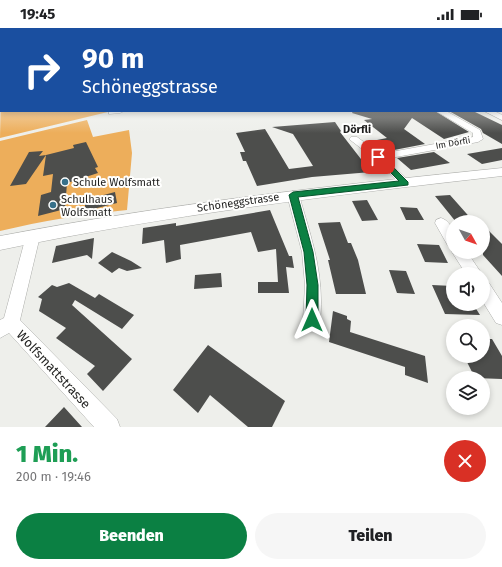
<!DOCTYPE html>
<html lang="de">
<meta charset="utf-8">
<style>
body{margin:0;font-family:"Fira Sans",sans-serif;background:#f6f6f6;color:#202124;height:100vh;display:flex;flex-direction:column;font-size:15px;white-space:nowrap}
*{box-sizing:border-box;margin:0}
p{font-size:13px;color:#757577}
.icon{flex:none;width:22px;height:22px;fill:none;stroke:currentColor;stroke-width:2;stroke-linecap:round;stroke-linejoin:round}
.map{position:relative;height:399px;overflow:hidden}
.panel{display:flex;flex-direction:column;background:#fff;flex:1}
.panel>*{flex:none}
.hud{position:absolute;left:0px;top:0px;width:502px;height:84px;box-shadow:0 2px 6px #0003;background:#1a4fa0;color:#fff;overflow:hidden}
.needle{width:26px;rotate:130deg}
.fabs{position:absolute;left:446px;top:187px;display:grid;gap:8px}
.fabs a{display:grid;place-items:center;width:44px;height:44px;border-radius:50%;background:#fff;box-shadow:0 2px 6px #0003;font-size:20px}
.pin{position:absolute;display:grid;place-items:center;width:34px;height:34px;color:#fff;margin:-17px;border-radius:8px;box-shadow:0 2px 6px #0006}
.me{position:absolute;width:44px;margin:-22px;rotate:0deg;stroke-linejoin:round;filter:drop-shadow(0 0 3px #0008)}
.turn{display:flex;align-items:center;gap:14px;height:84px;padding:0 16px;font-size:18px}
.turn .icon{width:52px;height:52px;stroke-width:2.5}
.turn b{display:block;font-size:28px;line-height:34px}
.round{display:grid;place-items:center;flex:none;width:42px;height:42px;border-radius:21px;background:#f6f6f6}
.headline{display:flex;align-items:center;justify-content:space-between;height:68px;padding:0 16px}
h1{font-size:24px;font-weight:800;line-height:30px;color:#1e9e55}
.action{display:flex;gap:8px;margin-top:auto;padding:8px 16px}
.action a{flex:1;height:46px;border-radius:24px;background:#0b8043;color:#fff;font-size:16px;font-weight:800;line-height:46px;text-align:center}
.action a+a{background:#f6f6f6;color:#202124}
.status{display:flex;justify-content:space-between;align-items:center;height:28px;padding:0 20px;background:#fff;direction:ltr}
.status svg{height:11px;fill:currentColor}
.map>svg:first-child{display:block}
</style>
<div class="status"><b>19:45</b><svg viewBox="0 0 49 12"><path d="M0 12V9h3v3zM5 12V6h3v6zM10 12V3h3v9zM15 12V0h3v12zM26 1h20v11H26zM47 4h2v5h-2z"/></svg></div>
<div class="map">
<svg width="502" height="399" viewBox="0 0 502 399">
<rect width="100%" height="100%" fill="#eeefeb"/>
<path fill="#edae5b" d="M1 61V83H112L0 110Z
M87 92 93 109 129 102 132 125 127 182C84 186 42 193 0 203V113Z"/>
<path fill="#4d4e4c" d="M353 83H435L469 104 444 111 412 90 404 101 425 116 389 123 387 121 378 123 367 114 387 110 364 92 372 91 352 85Z
M449 83H473L502 97V116L483 105 481 101Z
M335 94 341 103 340 104 371 144 312 149 257 158 246 133H243L240 124H245L236 105 265 101 289 141 313 138 293 106 272 99Z
M86 114 98 139 95 140 98 145 67 155 65 181 38 188 41 167 51 164 53 146 43 148 46 127 74 120 73 117Z
M502 120V132L482 136 467 126Z
M43 123 39 128 46 127 26 156 10 158 29 124Z
M434 124 450 135 411 142 397 130Z
M115 164 117 175 85 183V172Z
M450 167 474 194H456L435 168Z
M367 172 378 192 362 193 352 173Z
M400 179 417 180 424 192H406Z
M270 182 289 228H292L294 240 286 239 289 265H258V254H278L276 221 258 224 251 204 180 217 181 231 166 235 164 212 142 216 143 200 176 195V198Z
M340 194 348 215H351L358 232 366 266H336L328 232H330L318 195Z
M483 197 502 216V248L483 227Z
M94 210 92 231 87 227 52 235 56 218Z
M417 216 439 217 448 235 425 234Z
M112 224 131 233 142 240 127 243 119 240 112 245 98 235Z
M389 242 406 243 415 266 397 265Z
M221 245 222 259 194 261 195 247Z
M69 255 95 270 99 266 134 287 122 301 75 272 72 277 132 331 103 363 87 346 95 338 56 310 66 300 39 283 42 271 38 269 52 257 57 259Z
M432 257 453 258V276H473L480 287 445 286Z
M333 283 347 288V291L351 293 350 304 425 328 428 355 405 347V339L329 314Z
M483 311H492L502 328V351L475 350 464 328H483Z
M208 317 285 373 272 399H248L210 367 198 385 173 362Z
M64 379 82 399H45Z"/>
<g fill="none" stroke-linecap="round" stroke-linejoin="round">
<defs>
<path id="street" d="M501 54H502V59H501Z
M109 83H124L120 85 109 86Z
M436 83H446L480 102 483 111 478 114 385 131 409 153 411 155 409 157H401L375 131 349 111 351 109H357L380 126 473 109V105Z
M484 83H494L502 87V92Z
M293 163 299 167C309 202 321 236 321 273 321 282 321 290 318 298L312 300 306 298 303 292 305 257 302 224 287 167Z
M441 190C454 194 453 208 453 219L448 218 435 195 436 192Z
M33 203 38 204 40 208 20 292 117 391 120 399H94L9 305 0 310V292L4 290 26 208 28 204Z
M453 222V224H467L482 246H466L452 224Z
M483 253 489 255 502 275V297L496 295 483 274Z"/>
<path id="secondary" d="M502 140V148C334 167 166 187 0 222V208C166 176 334 157 502 140Z"/>
</defs>
<use href="#street" stroke="#acadaa" stroke-width="1"/>
<use href="#secondary" stroke="#acadaa" stroke-width="1"/>
<use href="#street" fill="#fff" fill-rule="evenodd"/>
<use href="#secondary" fill="#fff" fill-rule="evenodd"/>
</g>
<linearGradient id="sky" x2="0" y2="1"><stop stop-color="#72c1cc"/><stop offset="0.47" stop-color="#f7f8f6"/><stop offset="1" stop-color="#f7f8f6" stop-opacity="0"/></linearGradient>
<rect width="502" height="105" fill="url(#sky)"/>
<path fill="#0b8043" stroke="#07532c" d="M376 127H381L408 154V157L298 169 313 224 318 257V292L317 297 312 298 308 297 306 292 307 257 304 224 289 167 293 164 399 153 376 130Z"/>
<g fill="#37708a" stroke="#fffffe" stroke-width="1.5">
<circle cx="65" cy="154" r="4"/>
<circle cx="53" cy="177" r="4"/>
</g>
<g text-anchor="middle" stroke-width="4" stroke-linejoin="round" paint-order="stroke">
<g font-size="9" fill="#1e1e1d" stroke="#fffffe">
<text transform="translate(453 115) rotate(-10)" y="3">Im Dörfli</text>
</g>
<g font-size="11" font-weight="bold" fill="#1e1e1d" stroke="#fffffe">
<text x="357" y="105">Dörfli</text>
</g>
<g font-size="11" fill="#1e1e1d" stroke="#fffffe" text-anchor="start">
<text x="73" y="158">Schule Wolfsmatt</text>
<text x="61" y="175">Schulhaus<tspan x="61" dy="13">Wolfsmatt</tspan></text>
</g>
<g font-size="11" fill="#1e1e1d" stroke="#fffffe">
<text transform="translate(238 174) rotate(-8)" y="4">Schöneggstrasse</text>
</g>
<g font-size="13" fill="#1e1e1d" stroke="#fffffe">
<text transform="translate(54 341) rotate(47)" y="5">Wolfsmattstrasse</text>
</g>
</g>
</svg>
<div class="fabs">
<a><svg class="needle" viewBox="-14 -14 28 28"><path d="M0-13l5 13h-10z" fill="#e53935"/><path d="M0 13l5-13h-10z" fill="#757577"/></svg></a>
<a><svg class="icon" aria-label="sound" viewBox="0 0 24 24"><path d="M4 9h4l5-4v14l-5-4H4zM17 9q2 3 0 6"/></svg></a>
<a><svg class="icon" aria-label="search" viewBox="0 0 24 24"><circle cx="10" cy="10" r="6"/><path d="M15 15l6 6"/></svg></a>
<a><svg class="icon" aria-label="layers" viewBox="0 0 24 24"><path d="M12 4l9 5-9 5-9-5zM3 14l9 5 9-5"/></svg></a>
</div>
<div class="pin" style="left:378px;top:129px;background:#d93025"><svg class="icon" aria-label="arrive" viewBox="0 0 24 24"><path d="M6 21V4h12l-3 4 3 4H6"/></svg></div>
<svg class="me" style="left:312px;top:292px" viewBox="-20 -20 40 40"><path d="M0-17L14 15 0 8-14 15z" fill="#0b8043" stroke="#fff" stroke-width="4"/></svg>
<div class="hud">
<div class="turn"><svg class="icon" aria-label="right" viewBox="0 0 24 24"><path d="M7 20v-9h11M14 6l5 5-5 5"/></svg><div><b>90 m</b>Schöneggstrasse</div></div>
</div>
</div>
<section class="panel">
<div class="headline"><div><h1>1 Min.</h1><p>200 m · 19:46</p></div><a class="round" style="background:#d93025;color:#fff"><svg class="icon" aria-label="close" viewBox="0 0 24 24"><path d="M6 6l12 12M18 6L6 18"/></svg></a></div>
<div class="action"><a>Beenden</a><a>Teilen</a></div>
</section>
